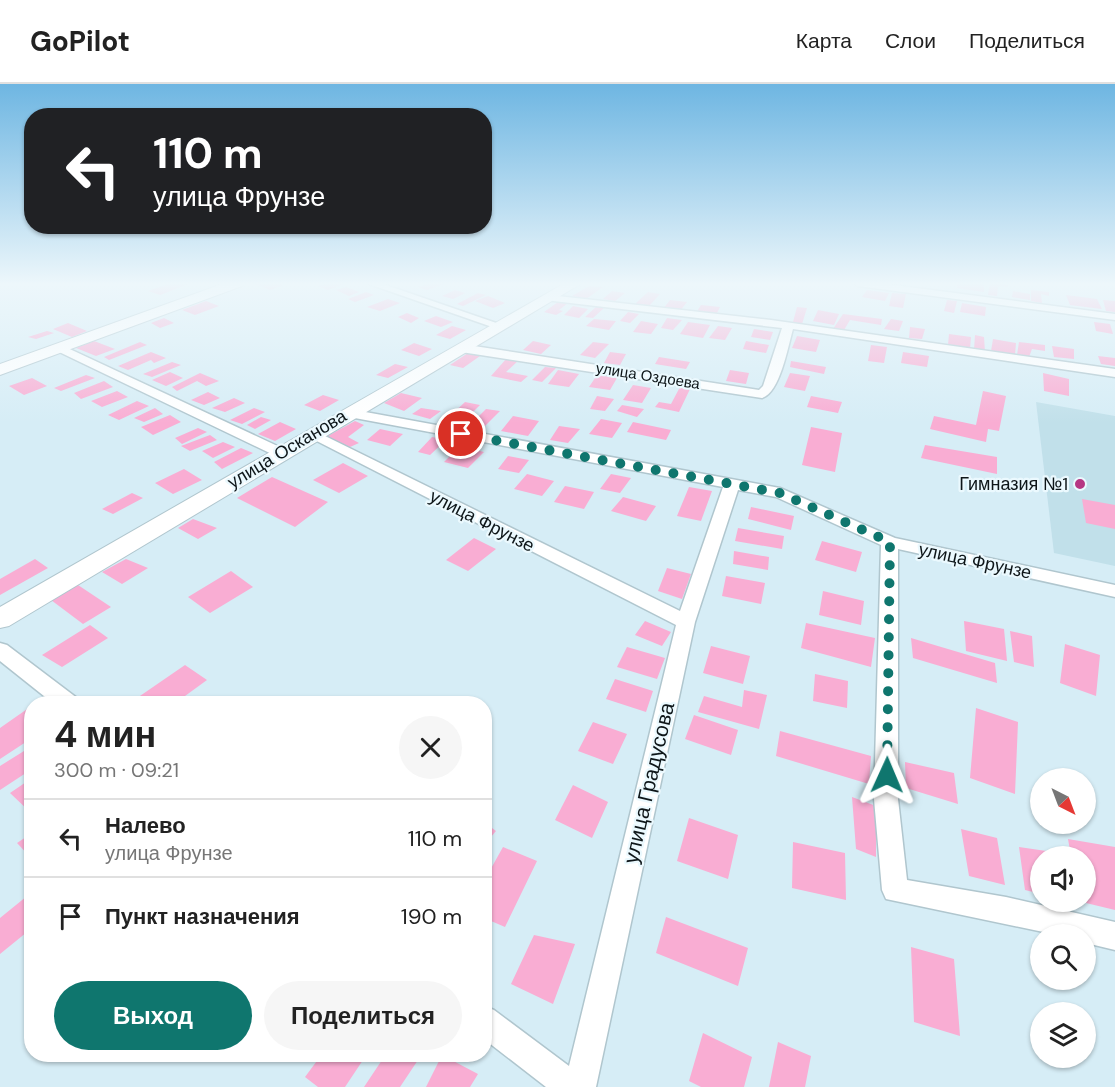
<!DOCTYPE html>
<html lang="ru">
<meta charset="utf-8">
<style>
body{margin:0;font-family:"DM Sans",sans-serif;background:#f6f6f6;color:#222;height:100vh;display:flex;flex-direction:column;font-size:22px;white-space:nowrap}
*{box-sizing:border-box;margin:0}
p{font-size:20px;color:#767676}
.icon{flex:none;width:33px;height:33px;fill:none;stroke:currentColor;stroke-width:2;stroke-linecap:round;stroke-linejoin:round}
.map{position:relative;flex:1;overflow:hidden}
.panel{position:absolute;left:24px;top:612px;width:468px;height:366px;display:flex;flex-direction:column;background:#fff;border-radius:24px;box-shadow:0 2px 4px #0004}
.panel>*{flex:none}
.guide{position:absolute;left:24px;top:24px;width:468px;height:126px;border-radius:24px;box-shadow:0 2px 4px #0004;background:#202124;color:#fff;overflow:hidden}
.needle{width:39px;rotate:138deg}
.tools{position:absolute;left:1030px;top:684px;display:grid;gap:12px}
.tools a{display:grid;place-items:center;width:66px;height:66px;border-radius:50%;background:#fff;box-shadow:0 2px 4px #0004;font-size:30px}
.pin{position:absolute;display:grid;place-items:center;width:51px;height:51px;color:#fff;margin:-26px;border:3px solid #fff;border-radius:50%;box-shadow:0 2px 6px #0007}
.me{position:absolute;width:66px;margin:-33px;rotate:1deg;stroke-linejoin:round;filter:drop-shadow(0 0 4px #0008)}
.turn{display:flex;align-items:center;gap:21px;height:126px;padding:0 30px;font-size:27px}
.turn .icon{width:78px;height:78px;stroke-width:2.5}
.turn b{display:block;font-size:42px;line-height:51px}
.round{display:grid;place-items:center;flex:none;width:63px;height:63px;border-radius:32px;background:#f6f6f6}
.overview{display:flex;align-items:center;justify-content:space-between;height:102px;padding:0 30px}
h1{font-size:36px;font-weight:700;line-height:45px}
.primary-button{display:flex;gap:12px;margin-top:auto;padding:12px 30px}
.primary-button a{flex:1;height:69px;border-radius:36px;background:#0f766e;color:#fff;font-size:24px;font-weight:700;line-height:69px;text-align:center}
.primary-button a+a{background:#f6f6f6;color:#222}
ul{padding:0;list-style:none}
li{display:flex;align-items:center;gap:18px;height:78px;padding:0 30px;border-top:2px solid #e0e0e0}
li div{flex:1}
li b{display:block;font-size:22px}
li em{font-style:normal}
header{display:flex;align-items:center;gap:36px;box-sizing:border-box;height:84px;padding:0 30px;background:#fff;border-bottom:2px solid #e0e0e0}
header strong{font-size:28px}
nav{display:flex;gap:33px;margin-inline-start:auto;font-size:21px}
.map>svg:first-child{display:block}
</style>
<header>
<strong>GoPilot</strong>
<nav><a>Карта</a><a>Слои</a><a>Поделиться</a></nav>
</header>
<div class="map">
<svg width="1115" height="1003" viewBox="0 0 1115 1003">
<rect width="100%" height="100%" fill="#d6edf6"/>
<path fill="#c1e0ea" d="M1036 318 1115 332V482L1054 469Z"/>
<path fill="#f9add3" d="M171 199H191L160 211 148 207Z
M259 199H278L284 201 270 206 255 200Z
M328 199H347L328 206 318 202Z
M429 199H447L427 206 418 203Z
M957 199H984V208L957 204Z
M990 199 1008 201V203L998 202 997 212 988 211Z
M589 202 603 203 586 215 572 212Z
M346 203 359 208 349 212 336 206Z
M455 206 465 209 453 215 442 212Z
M867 206 889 209 885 217 862 213Z
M1031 206 1049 208V212L1041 210 1042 219 1031 217Z
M612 207 625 209 615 217 603 215Z
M1013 207 1030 210V216L1012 213Z
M366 208 374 211 355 218 348 215Z
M648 208 660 210 649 222 635 220Z
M478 209 486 211 463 222 457 220Z
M892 209 906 210 903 224 889 222Z
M1066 211 1097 215 1102 225 1070 221Z
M488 212 505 219 493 224 475 217Z
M388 215 400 219 380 227 367 223Z
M670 216 687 218 680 227 663 225Z
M947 216 957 217 954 229 944 227Z
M1103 216 1115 217V228L1106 227Z
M206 217 219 222 195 231 182 226Z
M558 218 568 219 559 226 563 227 556 231 544 228Z
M962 219 986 223 985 232 960 228Z
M701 221 720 223 716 231 696 229Z
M573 222 588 225 579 234 564 231Z
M596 223 604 224 593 234 585 233Z
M797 223 807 224 802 240 793 238Z
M818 226 839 230 834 241 813 237Z
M628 228 639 230 630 239 620 237Z
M407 229 419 234 411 239 398 233Z
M843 230 882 235 881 241 850 236 844 246 833 245Z
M436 232 453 238 441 243 424 237Z
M164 234 174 239 160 244 151 239Z
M667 234 682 236 673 246 661 244Z
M594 235 616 237 609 246 586 242Z
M891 235 903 237 899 247 884 245Z
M641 237 658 240 651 250 633 248Z
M688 238 710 241 703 254 680 250Z
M1094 238 1110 240 1113 250 1096 247Z
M68 239 87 247 72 253 53 245Z
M452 242 466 246 450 255 436 251Z
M718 242 732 244 725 256 709 254Z
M910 243 925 245 922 255 909 254Z
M754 245 773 248 770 256 751 253Z
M47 247 54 249 36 255 28 253Z
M949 250 971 253 970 265 948 261Z
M975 251 984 253 985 268 974 266Z
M797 252 820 256 816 268 792 264Z
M993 255 1016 259 1015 271 991 267Z
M94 257 115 265 96 272 76 264Z
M533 257 551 261 541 270 523 266Z
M746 257 769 261 766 269 743 265Z
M140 258 147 261 109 276 104 273Z
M593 258 609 260 595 274 580 271Z
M1019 258 1045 261V267L1032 265 1029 273 1017 271Z
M414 259 432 265 419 272 401 266Z
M871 261 887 263 884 279 868 277Z
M1052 262 1074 265V275L1054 273Z
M151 268 166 274 154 279 151 276 128 286 118 282Z
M610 268 626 270 620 281 604 279Z
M903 268 929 272 927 283 901 279Z
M468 269 480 272 463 284 450 281Z
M1098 272 1115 274V282L1101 280Z
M659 273 690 278 686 285 655 280Z
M507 274 519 276 506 288 528 292 521 298 491 292Z
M791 277 826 283 824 290 790 283Z
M172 278 181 281 152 293 143 290Z
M395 280 408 283 388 294 376 291Z
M545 283 556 284 542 298 532 296Z
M558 286 579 290 569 303 548 300Z
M730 286 749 289 746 300 726 297Z
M170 288 183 294 166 302 152 296Z
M200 289 219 297 206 302 197 297 177 307 172 303Z
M790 289 810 292 805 307 784 303Z
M1043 289 1069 295V312L1044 307Z
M86 291 95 294 61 307 54 304Z
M597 291 617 294 610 306 589 303Z
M32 294 47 302 24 311 9 302Z
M104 297 113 303 81 315 74 309Z
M633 301 651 304 642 319 623 316Z
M680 303 690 305 679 328 655 323 659 318 671 320Z
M117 307 128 313 102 323 91 317Z
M983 307 1006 312 999 347 988 345 986 358 930 345 934 332 976 341Z
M208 308 220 314 204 321 191 316Z
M401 309 422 314 404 327 384 319Z
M323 311 339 316 320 327 304 321Z
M597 312 614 315 605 327 590 325Z
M811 312 842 318 838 329 807 323Z
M234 314 245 319 225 328 212 324Z
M137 317 149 322 119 336 108 331Z
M465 318 480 321 459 342 443 339Z
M622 321 644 325 637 333 617 327Z
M155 324 163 330 144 338 134 334Z
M254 324 265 328 242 340 230 336Z
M421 324 441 327 430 335 412 330Z
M486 325 500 327 484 343 470 341Z
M170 331 181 338 153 351 141 343Z
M513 332 539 337 528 352 501 347Z
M261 333 271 336 255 345 247 341Z
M601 335 622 339 612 354 589 350Z
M355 337 364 341 348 353 359 359 350 363 326 353Z
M280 338 296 345 275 357 258 350Z
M633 338 671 346 666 356 627 348Z
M559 342 580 345 568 359 550 356Z
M811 343 842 349 835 388 802 381Z
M198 344 207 348 182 360 175 354Z
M380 345 403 350 390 362 367 356Z
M210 351 217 356 190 367 181 362Z
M432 353 446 356 430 371 418 368Z
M223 358 235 363 213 374 202 367Z
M925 361 997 373V390L921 374Z
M460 362 484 368 468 384 444 378Z
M241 364 253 369 222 385 214 378Z
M508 372 529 376 519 389 498 385Z
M343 379 368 392 339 409 313 396Z
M184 385 202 396 173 410 155 399Z
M527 390 554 397 542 412 514 405Z
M611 390 631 394 620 409 600 405Z
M272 393 328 418 295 443 237 414Z
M565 402 594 408 584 425 554 418Z
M689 403 712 407 701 437 677 432Z
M132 409 143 414 113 430 102 425Z
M623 413 656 422 646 437 611 427Z
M1082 415 1115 421V445L1086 439Z
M751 423 794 432 791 446 748 435Z
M193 435 217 444 198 455 178 444Z
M738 444 784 452 782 465 735 457Z
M474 454 496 465 468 487 446 476Z
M822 457 862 468 856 488 815 476Z
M734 467 769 473 768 486 733 480Z
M35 475 48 484 0 511V495Z
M126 475 148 484 122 500 102 488Z
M667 484 691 490 682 515 658 507Z
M231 487 253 503 210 529 188 513Z
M726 492 765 499 761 520 722 512Z
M78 501 111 523 83 540 51 516Z
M823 507 864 517 861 541 819 531Z
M645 537 671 548 662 562 635 551Z
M964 537 1004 545 1007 577 966 567Z
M806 539 875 554 871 583 801 564Z
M90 541 108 554 62 583 42 571Z
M1010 547 1032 552 1034 583 1014 578Z
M911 554 995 579 997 599 913 574Z
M1065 560 1100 571 1096 612 1060 599Z
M711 562 750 572 743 600 703 589Z
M627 563 665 574 657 595 617 583Z
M185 581 207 596 174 620H145L137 614Z
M815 590 848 597 847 624 813 617Z
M615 595 653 607 646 628 606 615Z
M744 606 767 611 759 645 698 628 704 612 742 623Z
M30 623 32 654 0 675V644Z
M976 624 1018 638 1015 710 970 694Z
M694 631 738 646 731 671 685 655Z
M593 638 627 650 613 680 578 667Z
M780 647 871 672 869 700 776 672Z
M32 662V685L0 706V682Z
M905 678 954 689 958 720 906 704Z
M32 694V727L30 728 10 709Z
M573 701 608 718 592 754 555 736Z
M852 713 876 722V773L856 765Z
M689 734 738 751 728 795 677 777Z
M484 738 496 747 484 761Z
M961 745 997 754 1005 801 969 792Z
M32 749V775L17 759Z
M1068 755 1115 763V826L1086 819V772H1071Z
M793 758 845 769 846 816 792 804Z
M503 763 537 777 505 843 484 834V797Z
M1019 763 1053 768 1054 772H1041V810L1025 806Z
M32 808V844L0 870V834Z
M666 833 748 864 738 902 656 869Z
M534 851 575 860 553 920 511 900Z
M911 863 954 875 960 952 914 938Z
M703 949 752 973 744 1003H701L689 997Z
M778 958 811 972 805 1003H769Z
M322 970H367L345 1003H318L305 993Z
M386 970H422L400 1003H364Z
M442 971 478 990 470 1003H426Z"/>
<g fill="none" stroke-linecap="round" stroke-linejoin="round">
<defs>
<path id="street" d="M366 199H380L505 242 503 244H495Z
M853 199H878L1115 230V236L858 202Z
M549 211 771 236 1115 285V293L793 245C788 262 780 309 762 314L461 268 455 264 461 260 759 306 763 302 782 244 545 216V212Z
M59 260 286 366 288 369 281 373 276 372 55 266V262Z
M349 325 780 404 895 454 1115 501V513L898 465V715L907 796 1006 813 1115 838V866L1086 859V850H1053L886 815 882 806 874 715 881 461 776 413 738 406 695 538 596 1003H546L484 955V922L494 926 569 982 676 541 305 351 312 347 317 348 680 527 723 403 344 332 342 329Z
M0 559 7 561 77 614 80 620H54L0 577Z"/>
<path id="secondary" d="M225 199H244L242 202 0 291V280Z
M565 199H582L9 542 0 544V523Z"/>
</defs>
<use href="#street" stroke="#b0c6ce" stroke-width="3"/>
<use href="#secondary" stroke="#b0c6ce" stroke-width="2"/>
<use href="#street" fill="#fff" fill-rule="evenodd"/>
<use href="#secondary" fill="#fff" fill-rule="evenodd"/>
</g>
<linearGradient id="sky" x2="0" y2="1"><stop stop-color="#6eb6e2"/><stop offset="0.59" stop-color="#edf7fb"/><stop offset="1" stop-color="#edf7fb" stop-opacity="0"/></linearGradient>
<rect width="1115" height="339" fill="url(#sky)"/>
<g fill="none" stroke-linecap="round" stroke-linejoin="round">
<path stroke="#0f766e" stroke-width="10" stroke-dasharray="0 18" d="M461 350 780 409 890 458 887 691"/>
</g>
<circle fill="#b63783" stroke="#ebf9fe" stroke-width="2" cx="1080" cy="400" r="6"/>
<g text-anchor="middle" stroke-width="4.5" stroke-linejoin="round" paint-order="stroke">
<g font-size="15" fill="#0e1619" stroke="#ebf9fe">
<text transform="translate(648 292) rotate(9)" y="5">улица Оздоева</text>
</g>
<g font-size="18" fill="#0e1619" stroke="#ebf9fe">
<text transform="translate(287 365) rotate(-31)" y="6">улица Осканова</text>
<text transform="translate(482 437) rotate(27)" y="6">улица Фрунзе</text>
<text transform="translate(975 477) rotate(12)" y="6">улица Фрунзе</text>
</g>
<g font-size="18" fill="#0e1619" stroke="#ebf9fe" text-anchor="end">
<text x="1068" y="406">Гимназия №1</text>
</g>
<g font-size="21" fill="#0e1619" stroke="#ebf9fe">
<text transform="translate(649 699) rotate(-77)" y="7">улица Градусова</text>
</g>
</g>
</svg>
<div class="tools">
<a><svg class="needle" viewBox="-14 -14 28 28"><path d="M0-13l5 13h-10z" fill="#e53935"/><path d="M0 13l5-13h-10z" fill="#767676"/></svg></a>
<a><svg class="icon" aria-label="sound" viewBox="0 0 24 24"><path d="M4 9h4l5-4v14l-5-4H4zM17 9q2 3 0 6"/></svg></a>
<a><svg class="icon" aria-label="search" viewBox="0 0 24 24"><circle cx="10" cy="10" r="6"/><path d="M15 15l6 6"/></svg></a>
<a><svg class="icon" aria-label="layers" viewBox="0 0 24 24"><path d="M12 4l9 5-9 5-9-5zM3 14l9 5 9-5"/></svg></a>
</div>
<div class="pin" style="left:461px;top:350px;background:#d93025"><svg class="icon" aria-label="arrive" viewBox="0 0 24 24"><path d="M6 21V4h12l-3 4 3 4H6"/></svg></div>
<svg class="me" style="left:887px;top:691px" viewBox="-20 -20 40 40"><path d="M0-17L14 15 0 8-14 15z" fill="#0f766e" stroke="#fff" stroke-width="4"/></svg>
<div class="guide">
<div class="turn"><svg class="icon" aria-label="left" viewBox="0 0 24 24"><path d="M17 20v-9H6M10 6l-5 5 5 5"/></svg><div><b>110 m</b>улица Фрунзе</div></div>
</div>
<section class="panel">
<div class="overview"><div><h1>4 мин</h1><p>300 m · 09:21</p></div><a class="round"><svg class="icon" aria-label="close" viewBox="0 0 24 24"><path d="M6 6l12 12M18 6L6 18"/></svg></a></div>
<ul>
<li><svg class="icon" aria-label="left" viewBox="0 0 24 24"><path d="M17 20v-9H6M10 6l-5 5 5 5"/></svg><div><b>Налево</b><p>улица Фрунзе</p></div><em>110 m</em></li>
<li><svg class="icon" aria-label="arrive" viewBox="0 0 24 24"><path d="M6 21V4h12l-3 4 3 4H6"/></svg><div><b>Пункт назначения</b></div><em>190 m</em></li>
</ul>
<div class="primary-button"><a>Выход</a><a>Поделиться</a></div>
</section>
</div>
